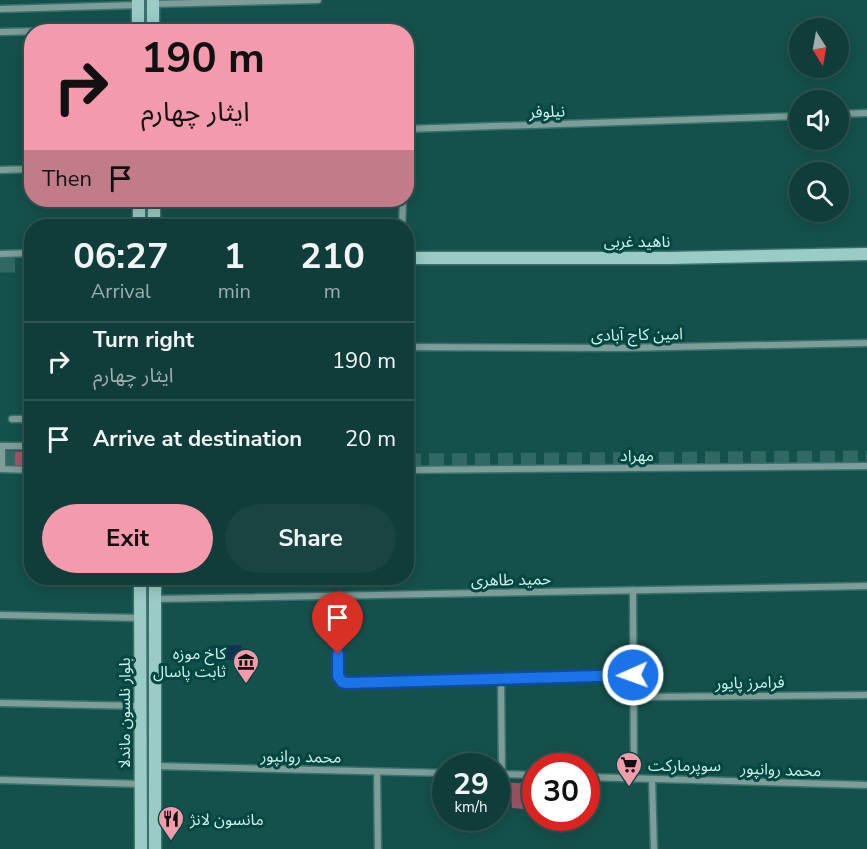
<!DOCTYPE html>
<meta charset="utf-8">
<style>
body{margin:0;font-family:"Nunito Sans","Noto Sans Arabic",sans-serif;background:#194441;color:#f1f3f6;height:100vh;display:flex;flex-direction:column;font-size:22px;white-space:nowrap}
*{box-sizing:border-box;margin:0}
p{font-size:20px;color:#9caeae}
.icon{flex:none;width:33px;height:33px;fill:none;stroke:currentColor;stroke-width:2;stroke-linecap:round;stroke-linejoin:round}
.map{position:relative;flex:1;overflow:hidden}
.drawer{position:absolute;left:24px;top:219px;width:390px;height:366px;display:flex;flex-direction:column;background:#103d39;border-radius:24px;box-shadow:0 3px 15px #0003,0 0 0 2px #305653}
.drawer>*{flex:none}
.guide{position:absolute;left:24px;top:24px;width:390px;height:183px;border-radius:24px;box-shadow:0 3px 15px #0003,0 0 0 2px #305653;background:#f39aac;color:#111;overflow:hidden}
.needle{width:39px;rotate:169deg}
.buttons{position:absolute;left:789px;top:18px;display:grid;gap:12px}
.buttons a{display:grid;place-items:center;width:60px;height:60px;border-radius:50%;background:#103d39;box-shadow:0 3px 15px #0003,0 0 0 2px #305653;font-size:30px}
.speed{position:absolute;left:432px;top:753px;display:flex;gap:12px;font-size:30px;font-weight:700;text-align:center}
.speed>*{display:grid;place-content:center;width:78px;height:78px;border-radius:50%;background:#103d39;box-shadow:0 3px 15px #0003,0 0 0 2px #305653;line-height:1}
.speed small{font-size:15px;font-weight:400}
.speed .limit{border:9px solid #d22;background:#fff;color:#111}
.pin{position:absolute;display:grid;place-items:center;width:51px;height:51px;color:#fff;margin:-62px -26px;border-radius:50% 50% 50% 0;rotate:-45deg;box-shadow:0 0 6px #0007}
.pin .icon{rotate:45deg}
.me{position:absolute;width:66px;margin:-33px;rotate:268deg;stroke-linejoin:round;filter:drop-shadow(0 0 4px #0008)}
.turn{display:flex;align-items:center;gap:21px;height:126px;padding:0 18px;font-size:27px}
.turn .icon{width:78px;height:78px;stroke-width:2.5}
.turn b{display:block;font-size:42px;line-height:51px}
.then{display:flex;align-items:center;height:57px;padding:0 18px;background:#0003;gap:12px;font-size:22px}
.eta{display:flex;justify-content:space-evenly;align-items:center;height:102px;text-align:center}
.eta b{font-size:36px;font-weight:700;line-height:42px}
.button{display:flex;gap:12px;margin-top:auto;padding:12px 18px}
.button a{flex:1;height:69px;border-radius:36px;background:#f39aac;color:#111;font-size:24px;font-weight:700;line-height:69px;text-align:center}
.button a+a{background:#194441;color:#f1f3f6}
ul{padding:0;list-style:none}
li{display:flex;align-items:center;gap:18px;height:78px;padding:0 18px;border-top:2px solid #305653}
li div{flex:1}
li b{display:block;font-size:22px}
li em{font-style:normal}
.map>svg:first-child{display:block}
</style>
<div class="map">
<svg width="867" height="849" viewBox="0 0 867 849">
<rect width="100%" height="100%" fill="#15514c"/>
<path fill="#a25667" d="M0 451 31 452V467L0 466Z
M496 782 535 784V810L512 808 511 795 498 794Z"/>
<path fill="#0f3350" d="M241 645V660H211V646Z"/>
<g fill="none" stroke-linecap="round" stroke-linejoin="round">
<path stroke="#306964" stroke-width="15" stroke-dasharray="15 8" stroke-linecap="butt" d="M0 265H32
M0 458 32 459
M406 461 867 458"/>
<defs>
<path id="minor" d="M153 4 318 0
M0 9 138 5
M0 32 138 29
M838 114 867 113
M406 129 800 116
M0 170 32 169
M402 226 403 200
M0 254 32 253
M406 347 621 348 867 343
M12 419H32
M0 446H32
M0 469 32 470
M2 469V446
M406 470 867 466
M633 590 634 779
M339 595 337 673 339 680 342 682 633 675
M155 599 867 586
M0 615 140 618
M501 679 502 774
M633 697 867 695
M0 703 140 706
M155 766 446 773
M377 772 378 849
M496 774 536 775
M586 777 867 785
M652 779 654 849
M0 780 141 784"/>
<path id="secondary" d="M138 0V32
M153 0V32
M139 200V226
M154 200V226
M406 258H669L867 254
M140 578 141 849
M155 578V849"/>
</defs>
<use href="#minor" stroke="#3a716c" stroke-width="9"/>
<use href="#secondary" stroke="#3a716c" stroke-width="15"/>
<use href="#minor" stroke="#7e9c98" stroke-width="6"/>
<use href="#secondary" stroke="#9bcbc5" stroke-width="12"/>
</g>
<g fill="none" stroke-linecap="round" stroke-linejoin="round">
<defs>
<path id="route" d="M338 654V676L342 682 347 683 633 675"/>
</defs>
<use href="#route" stroke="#114b97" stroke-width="15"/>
<use href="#route" stroke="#1a73e8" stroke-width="10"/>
</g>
<defs>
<symbol id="museum-pin" viewBox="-11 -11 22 30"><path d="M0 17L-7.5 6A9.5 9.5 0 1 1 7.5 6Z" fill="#f39aac" stroke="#044641"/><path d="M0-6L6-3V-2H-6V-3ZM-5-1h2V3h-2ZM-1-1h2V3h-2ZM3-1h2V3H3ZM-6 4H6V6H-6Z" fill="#111"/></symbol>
<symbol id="supermarket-pin" viewBox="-11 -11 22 30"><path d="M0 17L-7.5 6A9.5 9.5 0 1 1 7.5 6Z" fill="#f39aac" stroke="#044641"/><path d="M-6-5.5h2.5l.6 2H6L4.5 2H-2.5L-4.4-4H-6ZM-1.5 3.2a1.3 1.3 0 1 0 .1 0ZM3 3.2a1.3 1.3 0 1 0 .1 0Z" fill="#111"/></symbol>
<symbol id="restaurant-pin" viewBox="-11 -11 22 30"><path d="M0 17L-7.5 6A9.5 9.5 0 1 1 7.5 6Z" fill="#f39aac" stroke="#044641"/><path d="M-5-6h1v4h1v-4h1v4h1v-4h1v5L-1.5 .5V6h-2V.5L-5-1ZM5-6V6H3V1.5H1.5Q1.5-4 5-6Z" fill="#111"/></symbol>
</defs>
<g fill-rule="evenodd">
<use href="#museum-pin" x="231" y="647" width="30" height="40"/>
<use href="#supermarket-pin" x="614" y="750" width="30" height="40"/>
<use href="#restaurant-pin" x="156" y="804" width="30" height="40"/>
</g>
<g text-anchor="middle" stroke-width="6" stroke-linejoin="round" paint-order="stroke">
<g font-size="16" fill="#ccf0eb" stroke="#044641">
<text transform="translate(547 111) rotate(-2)" y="6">نیلوفر</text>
<text x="637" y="247">ناهید غربی</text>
<text transform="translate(637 334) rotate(-1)" y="6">امین کاج آبادی</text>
<text x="637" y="461">مهراد</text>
<text transform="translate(511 579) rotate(-1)" y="6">حمید طاهری</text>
<text transform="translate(750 682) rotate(-1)" y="6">فرامرز پایور</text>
<text transform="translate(124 713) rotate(-90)" y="6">بلوار نلسون ماندلا</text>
<text transform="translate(301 756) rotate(1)" y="6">محمد روانپور</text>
<text transform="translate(781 769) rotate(2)" y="6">محمد روانپور</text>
</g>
<g font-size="16" fill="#ccf0eb" stroke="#044641" text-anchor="start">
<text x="226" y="659" text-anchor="end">کاخ موزه<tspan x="226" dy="18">ثابت پاسال</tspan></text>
<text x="648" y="771">سوپرمارکت</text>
<text x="190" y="825">مانسون لانژ</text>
</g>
</g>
</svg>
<div class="buttons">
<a><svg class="needle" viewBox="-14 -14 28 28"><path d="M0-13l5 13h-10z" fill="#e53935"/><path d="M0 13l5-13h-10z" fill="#9caeae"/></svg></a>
<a><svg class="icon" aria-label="sound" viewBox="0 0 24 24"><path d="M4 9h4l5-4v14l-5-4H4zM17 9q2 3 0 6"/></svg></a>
<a><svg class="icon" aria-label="search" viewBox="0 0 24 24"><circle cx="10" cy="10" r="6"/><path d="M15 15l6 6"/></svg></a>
</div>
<div class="speed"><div>29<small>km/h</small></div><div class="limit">30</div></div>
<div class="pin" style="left:338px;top:654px;background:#d93025"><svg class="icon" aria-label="arrive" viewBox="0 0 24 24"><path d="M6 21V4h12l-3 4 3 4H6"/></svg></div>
<svg class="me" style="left:633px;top:675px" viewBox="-20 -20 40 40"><circle r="17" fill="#1a73e8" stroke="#fff" stroke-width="3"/><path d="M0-11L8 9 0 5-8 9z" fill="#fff"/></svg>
<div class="guide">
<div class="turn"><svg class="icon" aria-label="right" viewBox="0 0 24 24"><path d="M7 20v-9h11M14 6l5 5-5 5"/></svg><div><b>190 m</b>ایثار چهارم</div></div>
<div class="then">Then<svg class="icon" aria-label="arrive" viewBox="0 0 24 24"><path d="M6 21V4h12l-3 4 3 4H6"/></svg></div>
</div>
<section class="drawer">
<div class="eta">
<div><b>06:27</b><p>Arrival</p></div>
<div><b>1</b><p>min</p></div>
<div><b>210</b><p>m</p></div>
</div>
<ul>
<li><svg class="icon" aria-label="right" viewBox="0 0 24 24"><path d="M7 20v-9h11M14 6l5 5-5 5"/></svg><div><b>Turn right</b><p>ایثار چهارم</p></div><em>190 m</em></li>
<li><svg class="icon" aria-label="arrive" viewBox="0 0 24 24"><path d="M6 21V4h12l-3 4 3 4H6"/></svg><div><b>Arrive at destination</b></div><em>20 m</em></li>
</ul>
<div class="button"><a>Exit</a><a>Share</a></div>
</section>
</div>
